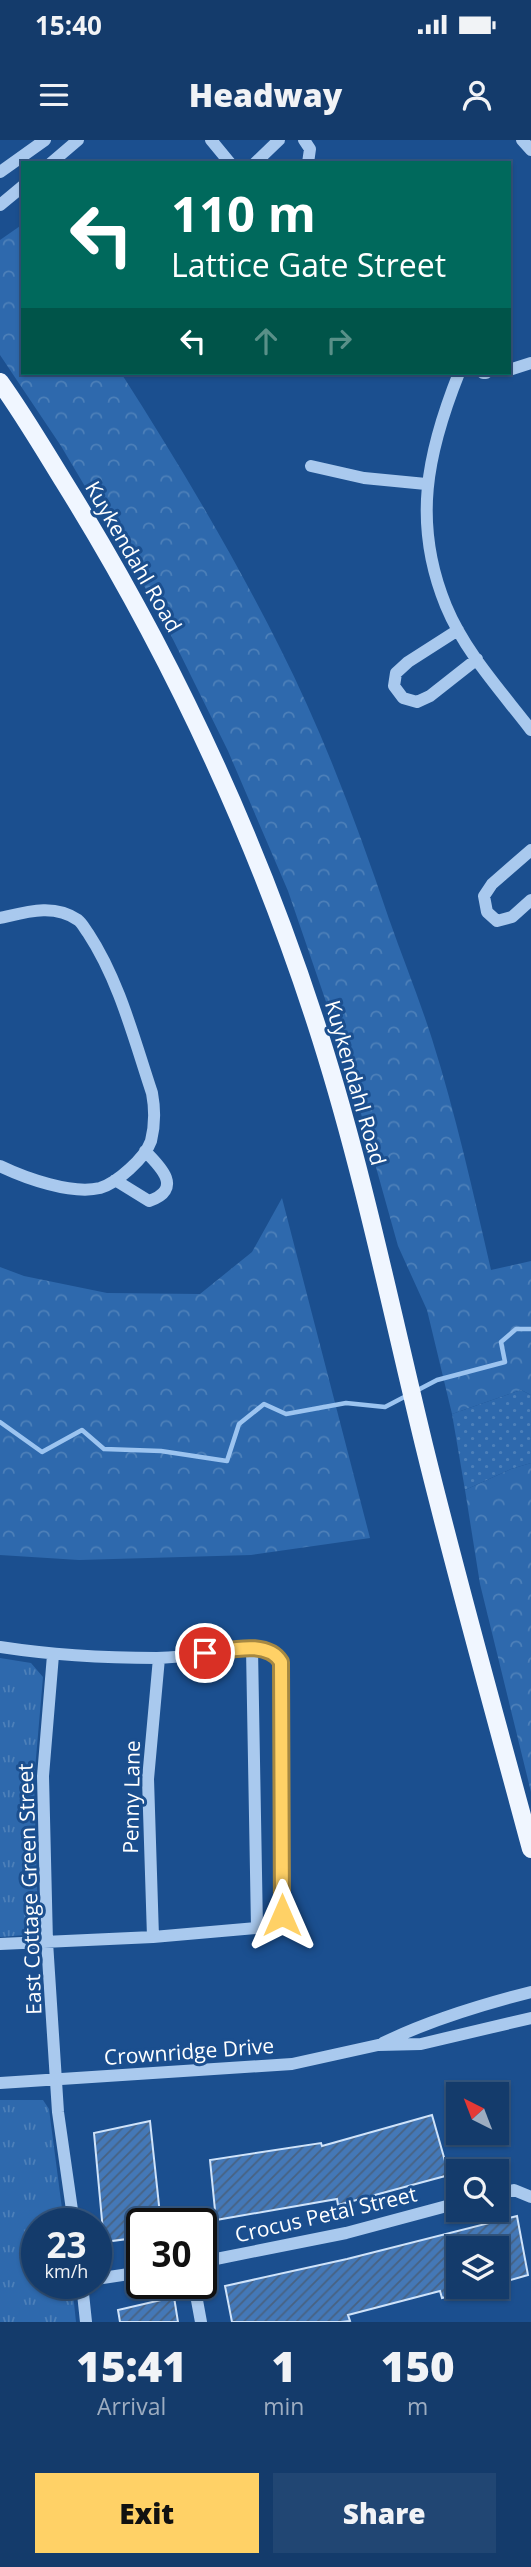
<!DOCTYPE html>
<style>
body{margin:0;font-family:"Open Sans",sans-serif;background:#214673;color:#f1f3f6;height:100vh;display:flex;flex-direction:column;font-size:26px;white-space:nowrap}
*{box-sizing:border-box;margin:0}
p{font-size:23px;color:#9dadc1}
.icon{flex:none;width:38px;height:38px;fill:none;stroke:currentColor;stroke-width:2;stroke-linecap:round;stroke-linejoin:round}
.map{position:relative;height:2182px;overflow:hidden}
.drawer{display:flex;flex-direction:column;background:#143b6b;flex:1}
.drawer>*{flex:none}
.hud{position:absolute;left:21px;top:21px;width:490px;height:214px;border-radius:0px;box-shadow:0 2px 5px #0004,0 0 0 2px #33557e;background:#00695c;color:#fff;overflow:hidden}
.needle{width:46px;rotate:318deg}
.tools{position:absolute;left:446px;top:1942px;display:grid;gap:14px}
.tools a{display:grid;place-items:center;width:63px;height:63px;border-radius:0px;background:#143b6b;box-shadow:0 2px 5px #0004,0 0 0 2px #33557e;font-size:35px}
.speed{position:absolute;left:21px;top:2068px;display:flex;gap:14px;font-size:35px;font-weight:700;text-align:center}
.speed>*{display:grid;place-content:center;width:91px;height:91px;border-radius:50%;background:#143b6b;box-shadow:0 2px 5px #0004,0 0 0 2px #33557e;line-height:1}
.speed small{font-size:18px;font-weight:400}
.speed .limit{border:4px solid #111;border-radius:10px;background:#fff;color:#111}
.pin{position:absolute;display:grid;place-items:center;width:60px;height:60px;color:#fff;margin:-30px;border:4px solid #fff;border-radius:50%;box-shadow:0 2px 7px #0007}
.me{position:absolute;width:77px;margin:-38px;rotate:0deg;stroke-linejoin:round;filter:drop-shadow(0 0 5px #0008)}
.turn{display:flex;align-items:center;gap:24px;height:147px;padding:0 35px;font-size:32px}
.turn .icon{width:91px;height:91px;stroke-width:2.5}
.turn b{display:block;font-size:49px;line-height:60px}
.lanes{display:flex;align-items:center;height:66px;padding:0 35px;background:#0003;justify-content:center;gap:35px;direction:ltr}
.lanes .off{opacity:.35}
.eta{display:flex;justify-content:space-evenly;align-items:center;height:119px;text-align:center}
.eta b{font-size:42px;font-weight:800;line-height:49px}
.action{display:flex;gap:14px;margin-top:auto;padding:14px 35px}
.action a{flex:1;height:80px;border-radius:0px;background:#ffd166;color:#111;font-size:28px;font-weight:800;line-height:80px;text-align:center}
.action a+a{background:#214673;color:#f1f3f6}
.status{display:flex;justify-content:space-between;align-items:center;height:49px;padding:0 35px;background:#143b6b;direction:ltr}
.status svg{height:19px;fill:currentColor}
header{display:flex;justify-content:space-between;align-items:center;height:91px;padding:0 35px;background:#143b6b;font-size:32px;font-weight:800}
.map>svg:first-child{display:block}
</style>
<div class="status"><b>15:40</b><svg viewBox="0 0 49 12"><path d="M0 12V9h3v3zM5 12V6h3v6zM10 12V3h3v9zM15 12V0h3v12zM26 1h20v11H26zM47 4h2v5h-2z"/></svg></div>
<header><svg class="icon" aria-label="menu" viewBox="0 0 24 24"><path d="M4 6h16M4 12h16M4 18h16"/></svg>Headway<svg class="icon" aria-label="person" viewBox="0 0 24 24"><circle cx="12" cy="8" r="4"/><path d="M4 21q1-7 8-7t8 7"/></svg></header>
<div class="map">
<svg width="531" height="2182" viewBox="0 0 531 2182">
<defs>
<pattern id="grass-dots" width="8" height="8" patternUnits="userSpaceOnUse" patternTransform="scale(1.75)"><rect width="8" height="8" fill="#2e69ad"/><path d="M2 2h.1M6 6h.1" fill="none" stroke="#4d80b9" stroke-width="1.8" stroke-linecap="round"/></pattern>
<pattern id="forest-crowns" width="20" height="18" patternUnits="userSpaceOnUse" patternTransform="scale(1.75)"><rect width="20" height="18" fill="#2e69ad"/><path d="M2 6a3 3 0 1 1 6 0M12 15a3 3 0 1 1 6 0" fill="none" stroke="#4d80b9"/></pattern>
<pattern id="park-tufts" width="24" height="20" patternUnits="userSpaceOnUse" patternTransform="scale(1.75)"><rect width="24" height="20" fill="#2e69ad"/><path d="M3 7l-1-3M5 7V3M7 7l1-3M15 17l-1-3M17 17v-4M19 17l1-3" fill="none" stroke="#4d80b9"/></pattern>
<pattern id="building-hatch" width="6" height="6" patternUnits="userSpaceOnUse" patternTransform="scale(1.75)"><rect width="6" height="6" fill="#4478b7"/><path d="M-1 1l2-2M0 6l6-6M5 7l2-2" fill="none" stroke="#486282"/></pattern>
</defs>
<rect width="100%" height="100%" fill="#1b4f8f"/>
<path fill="url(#grass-dots)" d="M521 1250 531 1255V1323L511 1329 465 1350 452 1274Z"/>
<path fill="url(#forest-crowns)" d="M23 84V233H121C178 322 233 414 280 508 324 595 358 687 389 779 403 819 419 858 432 899 456 975 473 1052 491 1130L531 1121V1255L521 1250 452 1274 427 1170 398 1106 346 920 288 751 228 611 159 471 61 306 0 215V100Z
M282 1058 370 1398 251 1415 79 1420 0 1415V1127L24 1136 107 1153 200 1154 252 1112Z
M531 1323V1652L480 1444 465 1350 511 1329Z"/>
<path fill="url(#park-tufts)" d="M0 1518 31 1523 43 1537 34 1641 38 1781 26 1795 0 1797Z
M0 1960H43L49 1969 64 2084H37V2144H72L76 2182H0Z"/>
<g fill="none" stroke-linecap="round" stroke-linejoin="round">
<path stroke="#9cc4f0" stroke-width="4.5" d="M416 1251 437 1240 505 1222 501 1202 516 1189H531
M0 1282 42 1312 82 1290 104 1309 161 1311 227 1321 239 1284 264 1264 286 1274 346 1263 385 1267 408 1255"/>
</g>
<path fill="url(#building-hatch)" stroke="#cfe3fa" stroke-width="2" d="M432 1975 449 2035 338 2065 337 2059 216 2080 210 2020 321 2003 322 2006Z
M150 1981 161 2084H142V2097L104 2102 94 1993Z
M517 2076 528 2135 497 2144V2109H458V2154L442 2158 440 2151 348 2175 350 2181 341 2182H232L225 2146 347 2119Z
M174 2157 178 2182H120L118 2170Z"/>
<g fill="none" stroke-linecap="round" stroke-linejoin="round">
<path stroke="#a9c9ee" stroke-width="12" d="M211 0 230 23
M304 0 310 9 308 23
M522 0 531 10
M51 23 78 0
M255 23 279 0
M0 32 45 0
M0 65 23 46
M509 230 531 223
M459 233C427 313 412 383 446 466 465 512 501 551 531 590
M483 233H486
M311 326 364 338 426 344
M458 490 408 522 396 533 394 546 403 558 417 562 430 556 477 519
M531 710 492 744 484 756 487 772 497 781 512 777 531 760
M0 778C26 772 54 763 78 780 82 783 85 789 88 793 119 840 134 899 152 953 155 969 155 985 151 1001 145 1018 117 1043 100 1048 72 1055 25 1038 0 1026
M115 1040 149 1061C184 1049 160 1026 145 1011
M0 1507C52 1515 104 1518 157 1518 184 1517 211 1513 238 1510 254 1509 272 1507 281 1522L283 1775 276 1782 257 1788 153 1797 0 1804
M252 1509 257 1788
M53 1515 43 1636 47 1802 58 1972 74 2084
M153 1797 148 1639 159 1518
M383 1903C430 1880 480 1865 531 1852
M0 1943 292 1924 378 1905 421 1904 531 1878
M497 2054 514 2050 531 2057
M201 2122 346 2093 458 2063
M96 2139 142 2132
M82 2144 86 2182
M194 2144 201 2182"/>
<path stroke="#f0f6ff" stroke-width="18" d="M0 242C23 274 43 308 64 342 174 519 258 700 321 899 363 1032 391 1169 424 1305 457 1440 495 1575 531 1709"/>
</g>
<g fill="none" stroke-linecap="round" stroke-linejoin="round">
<defs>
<path id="route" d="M205 1513C228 1511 267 1499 281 1522L282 1775"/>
</defs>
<use href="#route" stroke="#a68842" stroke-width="18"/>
<use href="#route" stroke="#ffd166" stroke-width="12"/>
</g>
<g text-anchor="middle" stroke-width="6" stroke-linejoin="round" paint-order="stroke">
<g font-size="21" fill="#fff" stroke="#1b4f8f">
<text transform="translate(133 417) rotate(60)" y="7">Kuykendahl Road</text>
<text transform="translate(355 943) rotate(74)" y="7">Kuykendahl Road</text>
<text transform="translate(132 1657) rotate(-89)" y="7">Penny Lane</text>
<text transform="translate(30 1749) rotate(-92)" y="7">East Cottage Green Street</text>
<text transform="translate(189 1912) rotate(-4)" y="7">Crownridge Drive</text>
<text transform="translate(326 2075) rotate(-13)" y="7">Crocus Petal Street</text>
</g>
</g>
</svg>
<div class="tools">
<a><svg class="needle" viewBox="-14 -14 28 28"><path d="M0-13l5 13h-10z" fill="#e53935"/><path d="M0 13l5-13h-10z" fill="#9dadc1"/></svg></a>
<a><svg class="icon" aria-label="search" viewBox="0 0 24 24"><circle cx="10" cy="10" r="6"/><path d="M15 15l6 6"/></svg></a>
<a><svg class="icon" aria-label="layers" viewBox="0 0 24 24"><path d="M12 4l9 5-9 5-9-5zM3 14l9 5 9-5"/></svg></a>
</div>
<div class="speed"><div>23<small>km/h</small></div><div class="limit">30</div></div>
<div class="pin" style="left:205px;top:1513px;background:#d93025"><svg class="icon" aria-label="arrive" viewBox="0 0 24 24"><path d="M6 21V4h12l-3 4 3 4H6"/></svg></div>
<svg class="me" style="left:282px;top:1775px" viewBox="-20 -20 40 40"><path d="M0-17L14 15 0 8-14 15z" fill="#ffd166" stroke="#fff" stroke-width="4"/></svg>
<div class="hud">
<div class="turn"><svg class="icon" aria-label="left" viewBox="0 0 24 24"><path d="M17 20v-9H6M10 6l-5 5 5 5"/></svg><div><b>110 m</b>Lattice Gate Street</div></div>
<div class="lanes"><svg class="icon" aria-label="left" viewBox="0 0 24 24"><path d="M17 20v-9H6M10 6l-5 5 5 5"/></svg><svg class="icon off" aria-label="ahead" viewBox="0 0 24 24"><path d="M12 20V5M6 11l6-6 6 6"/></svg><svg class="icon off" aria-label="right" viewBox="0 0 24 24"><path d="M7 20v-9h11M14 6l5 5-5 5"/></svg></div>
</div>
</div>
<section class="drawer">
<div class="eta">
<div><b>15:41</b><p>Arrival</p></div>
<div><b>1</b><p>min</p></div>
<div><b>150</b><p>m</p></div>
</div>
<div class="action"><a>Exit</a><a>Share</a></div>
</section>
